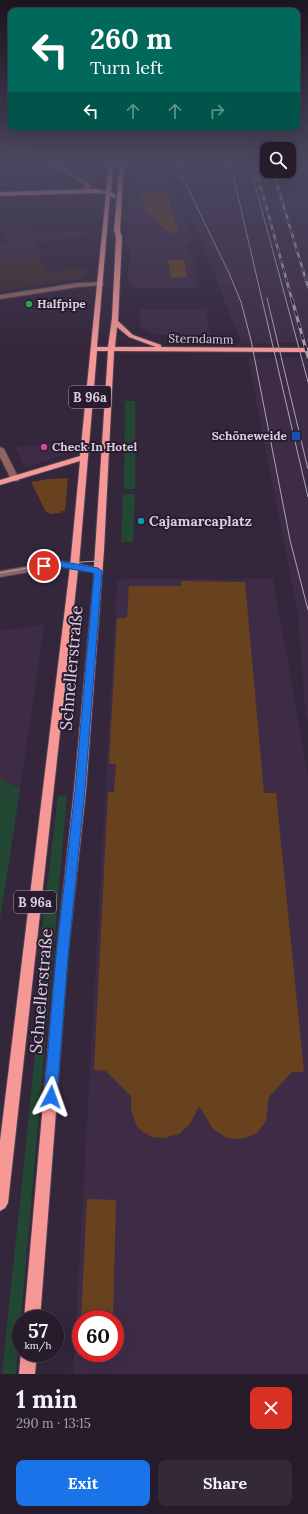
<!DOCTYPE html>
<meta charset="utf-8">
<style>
body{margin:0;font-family:Lora,serif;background:#332938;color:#f1f3f6;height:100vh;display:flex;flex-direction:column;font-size:15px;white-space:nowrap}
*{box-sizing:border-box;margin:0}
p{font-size:13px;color:#a4a1a9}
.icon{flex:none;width:22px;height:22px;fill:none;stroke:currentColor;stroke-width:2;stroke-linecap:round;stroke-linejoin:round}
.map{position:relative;height:1374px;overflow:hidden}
.sheet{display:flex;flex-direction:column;background:#271c2c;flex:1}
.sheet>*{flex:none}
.hud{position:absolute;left:8px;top:8px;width:292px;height:122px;border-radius:8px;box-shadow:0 4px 16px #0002,0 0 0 1px #433a48;background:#00695c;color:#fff;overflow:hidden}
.controls{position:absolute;left:260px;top:142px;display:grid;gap:8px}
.controls a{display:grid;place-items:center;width:36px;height:36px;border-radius:8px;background:#271c2c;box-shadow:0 4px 16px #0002,0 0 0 1px #433a48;font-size:20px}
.speed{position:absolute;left:12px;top:1310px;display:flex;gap:8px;font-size:20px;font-weight:700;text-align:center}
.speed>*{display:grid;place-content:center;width:52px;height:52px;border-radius:50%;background:#271c2c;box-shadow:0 4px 16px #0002,0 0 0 1px #433a48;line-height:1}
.speed small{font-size:10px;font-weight:400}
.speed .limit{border:6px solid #d22;background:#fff;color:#111}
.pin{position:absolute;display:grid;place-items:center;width:34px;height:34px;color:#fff;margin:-17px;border:2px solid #fff;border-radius:50%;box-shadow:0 1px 4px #0007}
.me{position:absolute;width:44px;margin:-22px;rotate:4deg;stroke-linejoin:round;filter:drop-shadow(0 0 3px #0008)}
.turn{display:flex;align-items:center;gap:14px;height:84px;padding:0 16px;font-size:18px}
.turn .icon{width:52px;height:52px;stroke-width:2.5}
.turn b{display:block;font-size:28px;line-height:34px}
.lanes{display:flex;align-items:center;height:38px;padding:0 16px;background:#0003;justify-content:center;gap:20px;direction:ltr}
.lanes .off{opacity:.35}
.round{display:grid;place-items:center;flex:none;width:42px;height:42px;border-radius:8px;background:#332938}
.head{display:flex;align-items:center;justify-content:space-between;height:68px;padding:0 16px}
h1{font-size:24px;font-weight:700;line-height:30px}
.button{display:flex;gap:8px;margin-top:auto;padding:8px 16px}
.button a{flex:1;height:46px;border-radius:8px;background:#1a73e8;color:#fff;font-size:16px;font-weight:700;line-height:46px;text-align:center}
.button a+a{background:#332938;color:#f1f3f6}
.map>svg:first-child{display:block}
</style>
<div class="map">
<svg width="308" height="1374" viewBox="0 0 308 1374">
<rect width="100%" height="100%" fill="#34263b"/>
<path fill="#3e2c47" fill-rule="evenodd" d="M165 162 178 196 193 243 187 244 196 266 197 288H131L128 283 130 250 127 244 129 197 139 196V163Z
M170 162H267V171H289V162H308V342L242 344Z
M22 224 32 230H90V236L35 243 42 256 0 262V244L9 242 3 232 1 225Z
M140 309H206L210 335H158L139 327Z
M308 357V722L305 707 298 615 248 359Z
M71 442V452L28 467 24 466 15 447Z
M123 579H273L308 775V1374H73L117 581ZM81 1319H115V1353H81Z
M44 625 29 730 0 920V631Z"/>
<path fill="#422e2f" d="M39 257 48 272 87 267 85 278 0 291V262Z"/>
<path fill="#224733" d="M81 162H96L95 175H84L80 172Z
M125 401H135V489H124Z
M123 494H135L133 542H121Z
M0 779 20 789 0 920Z
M58 795 67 796 16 1374H2L35 1056 39 955Z"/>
<path fill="#68421f" d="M165 190 179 232 169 233 145 211 139 191Z
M168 260H184L187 277 171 278Z
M68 478 65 511H61L62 513 49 514V512H46L31 482 48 479Z
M181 581 245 582 264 793H276L304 1072H292L269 1097 266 1121 257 1133 245 1138 236 1139 227 1138 213 1129 199 1106 190 1124 179 1134 164 1138 153 1137 143 1132 137 1126 131 1111V1096L106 1071 94 1070 108 792H114L116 764H109L117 618H127L129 586H181Z
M87 1199 116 1200 113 1319H81Z"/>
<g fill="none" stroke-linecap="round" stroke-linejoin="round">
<defs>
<path id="minor" d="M48 162H54L90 183 89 192 84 191 85 185Z
M101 282 104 284 103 285 78 287 0 299V295L78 283Z
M0 447 4 449 19 479 18 481H15L11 479 0 457Z
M59 561 74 563 78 566 74 569 59 567 0 577V571Z"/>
<path id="major" d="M109 162H113L111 192 117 196 114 198 110 196 97 347H108L112 318 116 237 114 231 120 162H124L120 231 122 237 118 321 133 335 161 345V347L308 348V352L114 351 104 550 86 790 68 956 40 1319H24L56 956 74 790 94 573 78 570 8 1203 5 1208 0 1211V1141L70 567 80 461 0 485V480L80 456 106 194 96 193 0 196V192L96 189 106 191ZM117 327 129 337 156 347H115ZM97 351H108L94 567 79 564Z
M21 1352 37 1353 35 1374H19Z"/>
</defs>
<use href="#minor" stroke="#4e4155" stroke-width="2"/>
<use href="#major" stroke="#4e4155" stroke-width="2"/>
<use href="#minor" fill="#916462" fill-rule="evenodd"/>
<use href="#major" fill="#f69996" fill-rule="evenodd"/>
<path stroke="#ada3b2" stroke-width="1" d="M175 162 229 273 241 302 251 340 290 540 308 610
M230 162 308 497
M249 162 308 382
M267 298 308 469
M0 573 49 564 99 561"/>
<defs>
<path id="rail-far1" d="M254 162 292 300
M273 171 308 287"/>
<path id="rail" d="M292 299 308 357"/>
</defs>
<use href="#rail-far1" stroke="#ada3b2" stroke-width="2.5"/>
<use href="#rail" stroke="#ada3b2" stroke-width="3"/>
<use href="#rail-far1" stroke="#2a1c30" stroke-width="1.5" stroke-dasharray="5" stroke-linecap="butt"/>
<use href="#rail" stroke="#2a1c30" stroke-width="2" stroke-dasharray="6" stroke-linecap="butt"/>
</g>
<linearGradient id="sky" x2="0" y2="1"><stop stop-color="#1d1520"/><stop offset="0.46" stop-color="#4a4760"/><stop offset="1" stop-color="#4a4760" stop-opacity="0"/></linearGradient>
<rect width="308" height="354" fill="url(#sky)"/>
<path fill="#1a73e8" stroke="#114b97" d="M59 561 98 568 102 571 85 790 68 956 57 1097 55 1102 51 1104 46 1102 44 1097 56 956 75 790 94 573 59 567 44 569 40 566 44 564Z"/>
<circle fill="#2e9e5b" stroke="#2a1c30" stroke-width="1.5" cx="29" cy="304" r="4"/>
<rect fill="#1a4fb4" stroke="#2a1c30" stroke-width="1.5" x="291" y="431" width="10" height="10" rx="2"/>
<circle fill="#d1479c" stroke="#2a1c30" stroke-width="1.5" cx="44" cy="447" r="4"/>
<circle fill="#0f9aa8" stroke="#2a1c30" stroke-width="1.5" cx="141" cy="521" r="4"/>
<g text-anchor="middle" stroke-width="4" stroke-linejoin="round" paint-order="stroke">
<g font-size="12" font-weight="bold" fill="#d8cfdc" stroke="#2a1c30" text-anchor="start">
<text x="37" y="308">Halfpipe</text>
<text x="287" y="440" text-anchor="end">Schöneweide</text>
<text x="52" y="451">Check In Hotel</text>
</g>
<g font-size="12" fill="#d8cfdc" stroke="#2a1c30">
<text transform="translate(201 339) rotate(1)" y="4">Sterndamm</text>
</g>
<g fill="#2a1c30" stroke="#a499a8" stroke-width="1">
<rect x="69" y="386" width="42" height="22" rx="3"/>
<rect x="14" y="891" width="42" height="22" rx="3"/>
</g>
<g font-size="13" font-weight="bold" fill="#d8cfdc">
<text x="90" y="402">B 96a</text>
<text x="35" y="907">B 96a</text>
</g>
<g font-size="14" font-weight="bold" fill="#d8cfdc" stroke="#2a1c30" text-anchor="start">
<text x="149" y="526">Cajamarcaplatz</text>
</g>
<g font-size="17" fill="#d8cfdc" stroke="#2a1c30">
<text transform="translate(71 668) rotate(-85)" y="6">Schnellerstraße</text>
<text transform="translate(41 991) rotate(-85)" y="6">Schnellerstraße</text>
</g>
</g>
</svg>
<div class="controls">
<a><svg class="icon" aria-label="search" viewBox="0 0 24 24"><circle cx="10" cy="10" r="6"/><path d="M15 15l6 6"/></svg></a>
</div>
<div class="speed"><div>57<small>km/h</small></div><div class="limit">60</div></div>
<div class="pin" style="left:44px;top:566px;background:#d93025"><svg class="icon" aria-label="arrive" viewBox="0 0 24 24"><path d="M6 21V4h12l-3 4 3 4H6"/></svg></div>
<svg class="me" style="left:51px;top:1097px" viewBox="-20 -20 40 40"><path d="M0-17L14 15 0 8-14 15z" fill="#1a73e8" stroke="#fff" stroke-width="4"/></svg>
<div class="hud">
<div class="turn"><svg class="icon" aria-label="left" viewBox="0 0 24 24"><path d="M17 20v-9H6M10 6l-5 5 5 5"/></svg><div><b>260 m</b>Turn left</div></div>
<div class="lanes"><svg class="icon" aria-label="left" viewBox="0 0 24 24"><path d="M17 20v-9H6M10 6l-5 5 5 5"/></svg><svg class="icon off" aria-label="ahead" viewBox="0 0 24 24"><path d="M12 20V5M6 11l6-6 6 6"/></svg><svg class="icon off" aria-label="ahead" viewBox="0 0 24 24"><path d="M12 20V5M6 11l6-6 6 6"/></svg><svg class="icon off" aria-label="right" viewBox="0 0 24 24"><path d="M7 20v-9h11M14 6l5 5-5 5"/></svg></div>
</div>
</div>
<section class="sheet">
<div class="head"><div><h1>1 min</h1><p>290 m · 13:15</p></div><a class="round" style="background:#d93025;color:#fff"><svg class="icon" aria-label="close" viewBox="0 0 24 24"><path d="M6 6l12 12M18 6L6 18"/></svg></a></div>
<div class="button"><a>Exit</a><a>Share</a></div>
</section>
